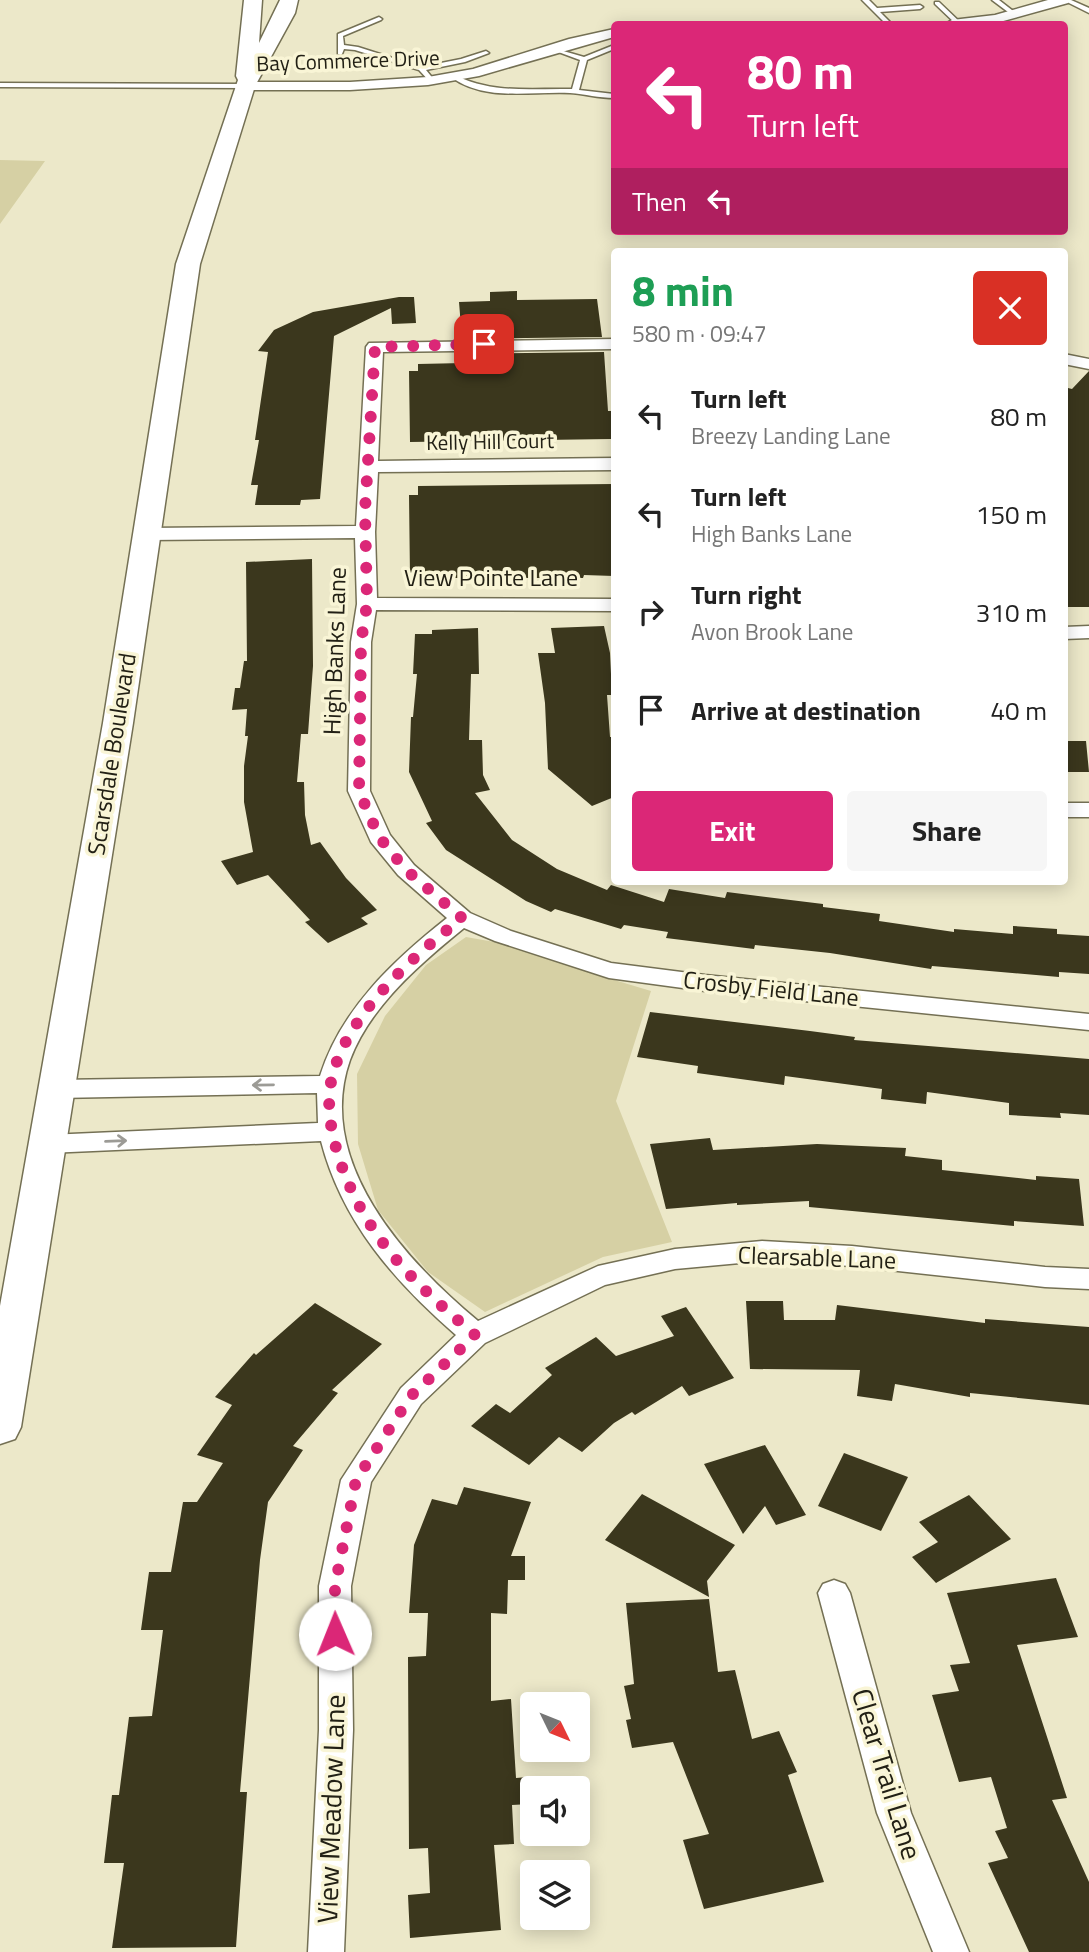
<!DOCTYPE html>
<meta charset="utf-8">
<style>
body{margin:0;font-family:"Titillium Web",sans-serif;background:#f6f6f6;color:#222;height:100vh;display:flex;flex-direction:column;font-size:26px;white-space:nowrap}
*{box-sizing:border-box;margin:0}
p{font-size:23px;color:#767676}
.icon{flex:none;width:38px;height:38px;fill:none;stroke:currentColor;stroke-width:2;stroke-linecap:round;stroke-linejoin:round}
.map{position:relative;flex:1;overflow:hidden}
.sheet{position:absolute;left:611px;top:248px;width:457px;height:637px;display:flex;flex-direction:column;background:#fff;border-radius:7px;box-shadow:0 4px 18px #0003}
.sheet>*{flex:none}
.banner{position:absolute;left:611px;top:21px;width:457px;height:214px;border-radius:7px;box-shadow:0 4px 18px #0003;background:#db2777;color:#fff;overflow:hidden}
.needle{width:46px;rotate:133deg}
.controls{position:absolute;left:520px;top:1692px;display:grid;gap:14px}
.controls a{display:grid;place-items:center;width:70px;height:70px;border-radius:7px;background:#fff;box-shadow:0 4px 18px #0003;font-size:35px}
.pin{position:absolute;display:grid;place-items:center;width:60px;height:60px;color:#fff;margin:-30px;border-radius:14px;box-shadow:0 4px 10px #0006}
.me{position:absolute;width:77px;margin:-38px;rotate:359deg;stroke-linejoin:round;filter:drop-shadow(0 0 5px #0008)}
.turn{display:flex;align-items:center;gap:24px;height:147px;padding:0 21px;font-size:32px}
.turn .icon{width:91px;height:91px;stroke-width:2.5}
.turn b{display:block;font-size:49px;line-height:60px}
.then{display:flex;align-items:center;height:66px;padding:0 21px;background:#0003;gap:14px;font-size:26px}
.round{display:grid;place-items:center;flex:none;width:74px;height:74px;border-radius:7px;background:#f6f6f6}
.summary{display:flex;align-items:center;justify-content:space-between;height:119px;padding:0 21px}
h1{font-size:42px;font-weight:700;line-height:52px;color:#1e9e55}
.action{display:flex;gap:14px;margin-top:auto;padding:14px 21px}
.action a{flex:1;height:80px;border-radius:7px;background:#db2777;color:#fff;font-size:28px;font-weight:700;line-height:80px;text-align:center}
.action a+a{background:#f6f6f6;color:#222}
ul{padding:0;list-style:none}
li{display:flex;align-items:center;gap:21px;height:98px;padding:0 21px}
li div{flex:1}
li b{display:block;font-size:26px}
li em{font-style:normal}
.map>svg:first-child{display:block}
</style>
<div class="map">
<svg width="1089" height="1952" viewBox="0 0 1089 1952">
<rect width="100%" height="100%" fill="#ece8c9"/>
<path fill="#d6d0a4" d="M0 160 45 161 0 224Z
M466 937 541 950 601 976 651 991 616 1101 672 1242 603 1257 485 1312 428 1272 378 1210 358 1144 357 1074 385 1016 426 965Z"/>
<path fill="#3b371d" d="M517 291V300L597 299 602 337 462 339 459 302 490 301V292Z
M399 297H414L416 323 392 324 391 308 334 336 320 499 301 500 300 505H255L258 485H251L259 440H255L268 352 258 351 274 330 313 312Z
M604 352 608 411H611V439L410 442 409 371H418V364L464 363 463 354Z
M1089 371V607H1064V387L1072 389Z
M614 484V576L584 575 583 578H410L409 495H418V486Z
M312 559 313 666 308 734H301L297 782H304L305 815 311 845 320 842 346 878 377 910 361 918 368 924 328 943 305 922 310 920 268 875 237 885 221 861 253 852 244 802V766L248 736H245L247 709 232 710 235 688H240L244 661H247L246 562Z
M604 626 610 653 612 695H607L610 737H614V797L592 806 548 769 545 703 538 653H555L551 628Z
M478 628 479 674H471L469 740H482L483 775 490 790 475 793 512 840 557 869 607 890 611 885 664 902 669 889 725 898 727 892 823 904V907L880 914 879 921 954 932V929L1013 934V926L1057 929V934L1089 936V974L1059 972V977L932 966 931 969 830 953 755 945 754 949 666 938 668 932 624 925 621 929 555 909 551 912 526 901 446 850 426 823 432 821 409 772 411 717H413L417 674H413L415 634H432V630Z
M1064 741H1086L1089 772H1064Z
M650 1012 810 1031 855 1037 854 1040 1089 1059V1115L1060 1113 1061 1118 1009 1115V1103L927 1092 926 1104 881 1099 882 1089 785 1076 784 1085 697 1073 698 1066 637 1057Z
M710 1138 713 1150 817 1144 906 1148 905 1156 942 1160V1170L1036 1180V1176L1079 1179 1084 1226 1014 1221V1226L809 1207V1201L737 1205V1203L666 1209 650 1144Z
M746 1301H783L784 1320H835L837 1305 985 1323V1319L1089 1327V1405L970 1393V1397L895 1384 892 1401 857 1396 860 1370 750 1369Z
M315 1303 382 1344 332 1390 338 1393 293 1446 303 1450 268 1502 260 1560 240 1792H247L236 1947 112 1948 124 1863H104L112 1795H119L129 1717 152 1716 163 1630H141L149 1572H171L183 1502H197L223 1463 197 1455 232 1405 215 1397 254 1353 256 1355Z
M686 1307 734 1378 689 1396 682 1386 635 1415 632 1412 614 1423 582 1452 559 1437 529 1465 471 1426 496 1404 510 1413 552 1375 545 1368 596 1337 616 1356 674 1336 661 1316Z
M765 1445 806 1515 776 1525 765 1506 743 1534 704 1464Z
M844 1453 908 1477 881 1531 818 1506Z
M464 1487 531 1502 511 1556H525V1580H508L507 1614 491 1613V1701L511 1699 516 1778 528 1777 530 1804 512 1805 514 1844 494 1845 501 1930 410 1938 408 1895 430 1893 428 1848 409 1849 408 1657 426 1656 428 1613H409L414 1545 432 1499 457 1505Z
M642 1494 735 1545 707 1581 709 1597 605 1540Z
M969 1495 1011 1539 936 1583 912 1557 938 1542 919 1522Z
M1056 1578 1078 1637 1017 1645 1067 1798 1052 1800 1089 1882V1952H1029L988 1863 1008 1858 995 1831 1007 1828 991 1777 959 1782 932 1695 959 1691 950 1665 970 1663 947 1593Z
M709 1599 718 1672 735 1670 752 1739 779 1731 797 1772 788 1775 824 1882 704 1909 683 1840 709 1834 673 1742 632 1748 626 1720 631 1719 624 1686 634 1684 626 1603Z"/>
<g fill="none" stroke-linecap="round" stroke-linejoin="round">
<defs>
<path id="lane" d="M862 0H869L877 8 920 5 923 7 920 9 880 12 892 24H886Z
M992 0H999L1017 14 1012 15Z
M1063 0H1071L1089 8V13Z
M935 2H939L962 24H956L935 4Z
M379 17 382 19 381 20 343 36 344 45 358 47 421 67 461 59 486 51 489 53 465 62 426 70 435 81 431 83 419 70 355 50 344 49 342 54H338V34Z
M614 45V49L587 60 579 90 614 94V98C599 98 585 94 570 93 531 91 485 102 451 77L457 76C494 94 532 88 572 89L580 60 553 50V48L584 57Z
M0 83 245 84 249 86 245 88 0 87Z"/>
<path id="street" d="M1048 0H1070L1068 3 996 23 945 24 952 20 995 15Z
M614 29V37L479 76 428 85 350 90H245L238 86 245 82H350L428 77 473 69 569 39Z
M614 339V349L383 352 378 461 614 458V470L378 472 375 532 377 598 614 599V611L376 610 371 642 370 791 390 835 414 865 470 913 511 931 611 963 705 975 1089 1014V1030L705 991 609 978 495 941 464 928C421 963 370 1006 350 1060 314 1162 406 1261 478 1321L598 1266 675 1249 762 1241 852 1246 1045 1267 1089 1269V1289L1045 1287 852 1266 762 1261 675 1269 605 1285 485 1343 421 1404 371 1482 351 1586 353 1730 344 1952H308L319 1730V1586L341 1480 401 1388 456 1335C395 1282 342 1222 321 1141L48 1153 39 1150 35 1144 39 1138 48 1135 318 1123 317 1093 57 1098 48 1095 44 1089 48 1083 57 1080 320 1076C341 1009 394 960 447 918L398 875 371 842 348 791 351 642 357 604 355 538 147 540 137 534 147 528 356 526 366 347 369 343Z
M1064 354 1089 359V369L1064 364Z
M1089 626V638L1064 639V627Z
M1064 803H1089V817H1064Z
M834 1580 845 1584 850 1593 911 1813 969 1952H933L877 1813 818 1593 823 1584Z"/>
<path id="secondary" d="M244 0H262L259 43 280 0H298L295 13 255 86 200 264 133 723 21 1427 15 1439 0 1444V1306L103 723 176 264 238 80 236 76Z"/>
</defs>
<use href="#lane" stroke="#747054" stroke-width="3"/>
<use href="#street" stroke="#747054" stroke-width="3"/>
<use href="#secondary" stroke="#747054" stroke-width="3"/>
<use href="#lane" fill="#fff" fill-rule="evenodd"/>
<use href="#street" fill="#fff" fill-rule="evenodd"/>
<use href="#secondary" fill="#fff" fill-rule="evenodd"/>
</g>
<defs><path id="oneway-shaft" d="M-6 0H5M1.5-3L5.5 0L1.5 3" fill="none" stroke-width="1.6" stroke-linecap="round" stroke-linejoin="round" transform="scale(1.75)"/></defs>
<g stroke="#9c9b96">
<use href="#oneway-shaft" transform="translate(263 1085) rotate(179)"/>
<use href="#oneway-shaft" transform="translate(116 1141) rotate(-2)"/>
</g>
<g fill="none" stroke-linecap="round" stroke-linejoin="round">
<path stroke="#db2777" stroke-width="12" stroke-dasharray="0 21.6" d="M335 1634V1586L356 1480 411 1396 475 1335C414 1283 366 1238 340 1161 332 1136 326 1109 331 1082 344 1017 412 957 462 918L406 870 379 837 359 791 361 642 367 604 365 510 375 347 484 344"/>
</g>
<g text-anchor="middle" stroke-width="7" stroke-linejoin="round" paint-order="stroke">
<g font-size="21" fill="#222015" stroke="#f9f5d6">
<text transform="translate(348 61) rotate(-2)" y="7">Bay Commerce Drive</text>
<text transform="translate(490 442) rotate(-1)" y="7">Kelly Hill Court</text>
</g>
<g font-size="24" fill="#222015" stroke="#f9f5d6">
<text x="491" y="586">View Pointe Lane</text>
<text transform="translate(335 651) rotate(-88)" y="8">High Banks Lane</text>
<text transform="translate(112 754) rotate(-81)" y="8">Scarsdale Boulevard</text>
<text transform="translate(771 989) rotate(6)" y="8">Crosby Field Lane</text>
<text transform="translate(817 1258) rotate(2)" y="8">Clearsable Lane</text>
</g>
<g font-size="28" fill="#222015" stroke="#f9f5d6">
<text transform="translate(887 1774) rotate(73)" y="10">Clear Trail Lane</text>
<text transform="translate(331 1809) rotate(-88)" y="10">View Meadow Lane</text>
</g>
</g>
</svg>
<div class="controls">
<a><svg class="needle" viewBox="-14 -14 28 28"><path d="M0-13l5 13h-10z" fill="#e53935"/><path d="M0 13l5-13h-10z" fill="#767676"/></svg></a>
<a><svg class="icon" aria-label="sound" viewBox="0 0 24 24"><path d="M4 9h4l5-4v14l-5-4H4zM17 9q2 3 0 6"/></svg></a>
<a><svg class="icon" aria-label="layers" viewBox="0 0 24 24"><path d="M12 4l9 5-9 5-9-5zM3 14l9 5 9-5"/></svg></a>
</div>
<div class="pin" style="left:484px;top:344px;background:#d93025"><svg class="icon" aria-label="arrive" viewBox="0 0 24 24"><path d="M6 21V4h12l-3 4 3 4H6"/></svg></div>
<svg class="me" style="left:335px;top:1634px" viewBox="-20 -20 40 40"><circle r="19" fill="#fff"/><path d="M0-13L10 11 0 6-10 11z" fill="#db2777"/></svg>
<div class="banner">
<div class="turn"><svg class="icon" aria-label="left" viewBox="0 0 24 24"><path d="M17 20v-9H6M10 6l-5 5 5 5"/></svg><div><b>80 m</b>Turn left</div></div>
<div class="then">Then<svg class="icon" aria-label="left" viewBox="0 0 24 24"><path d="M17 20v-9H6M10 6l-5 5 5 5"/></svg></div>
</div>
<section class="sheet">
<div class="summary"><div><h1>8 min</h1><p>580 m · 09:47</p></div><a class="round" style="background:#d93025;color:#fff"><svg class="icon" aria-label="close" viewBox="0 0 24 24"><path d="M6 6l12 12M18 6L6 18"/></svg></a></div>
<ul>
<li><svg class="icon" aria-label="left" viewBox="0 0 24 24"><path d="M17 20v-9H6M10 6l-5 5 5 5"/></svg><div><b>Turn left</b><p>Breezy Landing Lane</p></div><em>80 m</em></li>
<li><svg class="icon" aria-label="left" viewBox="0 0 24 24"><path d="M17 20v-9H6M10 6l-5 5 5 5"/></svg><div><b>Turn left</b><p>High Banks Lane</p></div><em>150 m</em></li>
<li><svg class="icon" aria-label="right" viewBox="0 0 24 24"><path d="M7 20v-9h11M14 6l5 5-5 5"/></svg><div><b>Turn right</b><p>Avon Brook Lane</p></div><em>310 m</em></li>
<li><svg class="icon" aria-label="arrive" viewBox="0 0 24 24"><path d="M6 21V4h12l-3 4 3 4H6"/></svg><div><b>Arrive at destination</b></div><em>40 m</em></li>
</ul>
<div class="action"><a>Exit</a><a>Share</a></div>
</section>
</div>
